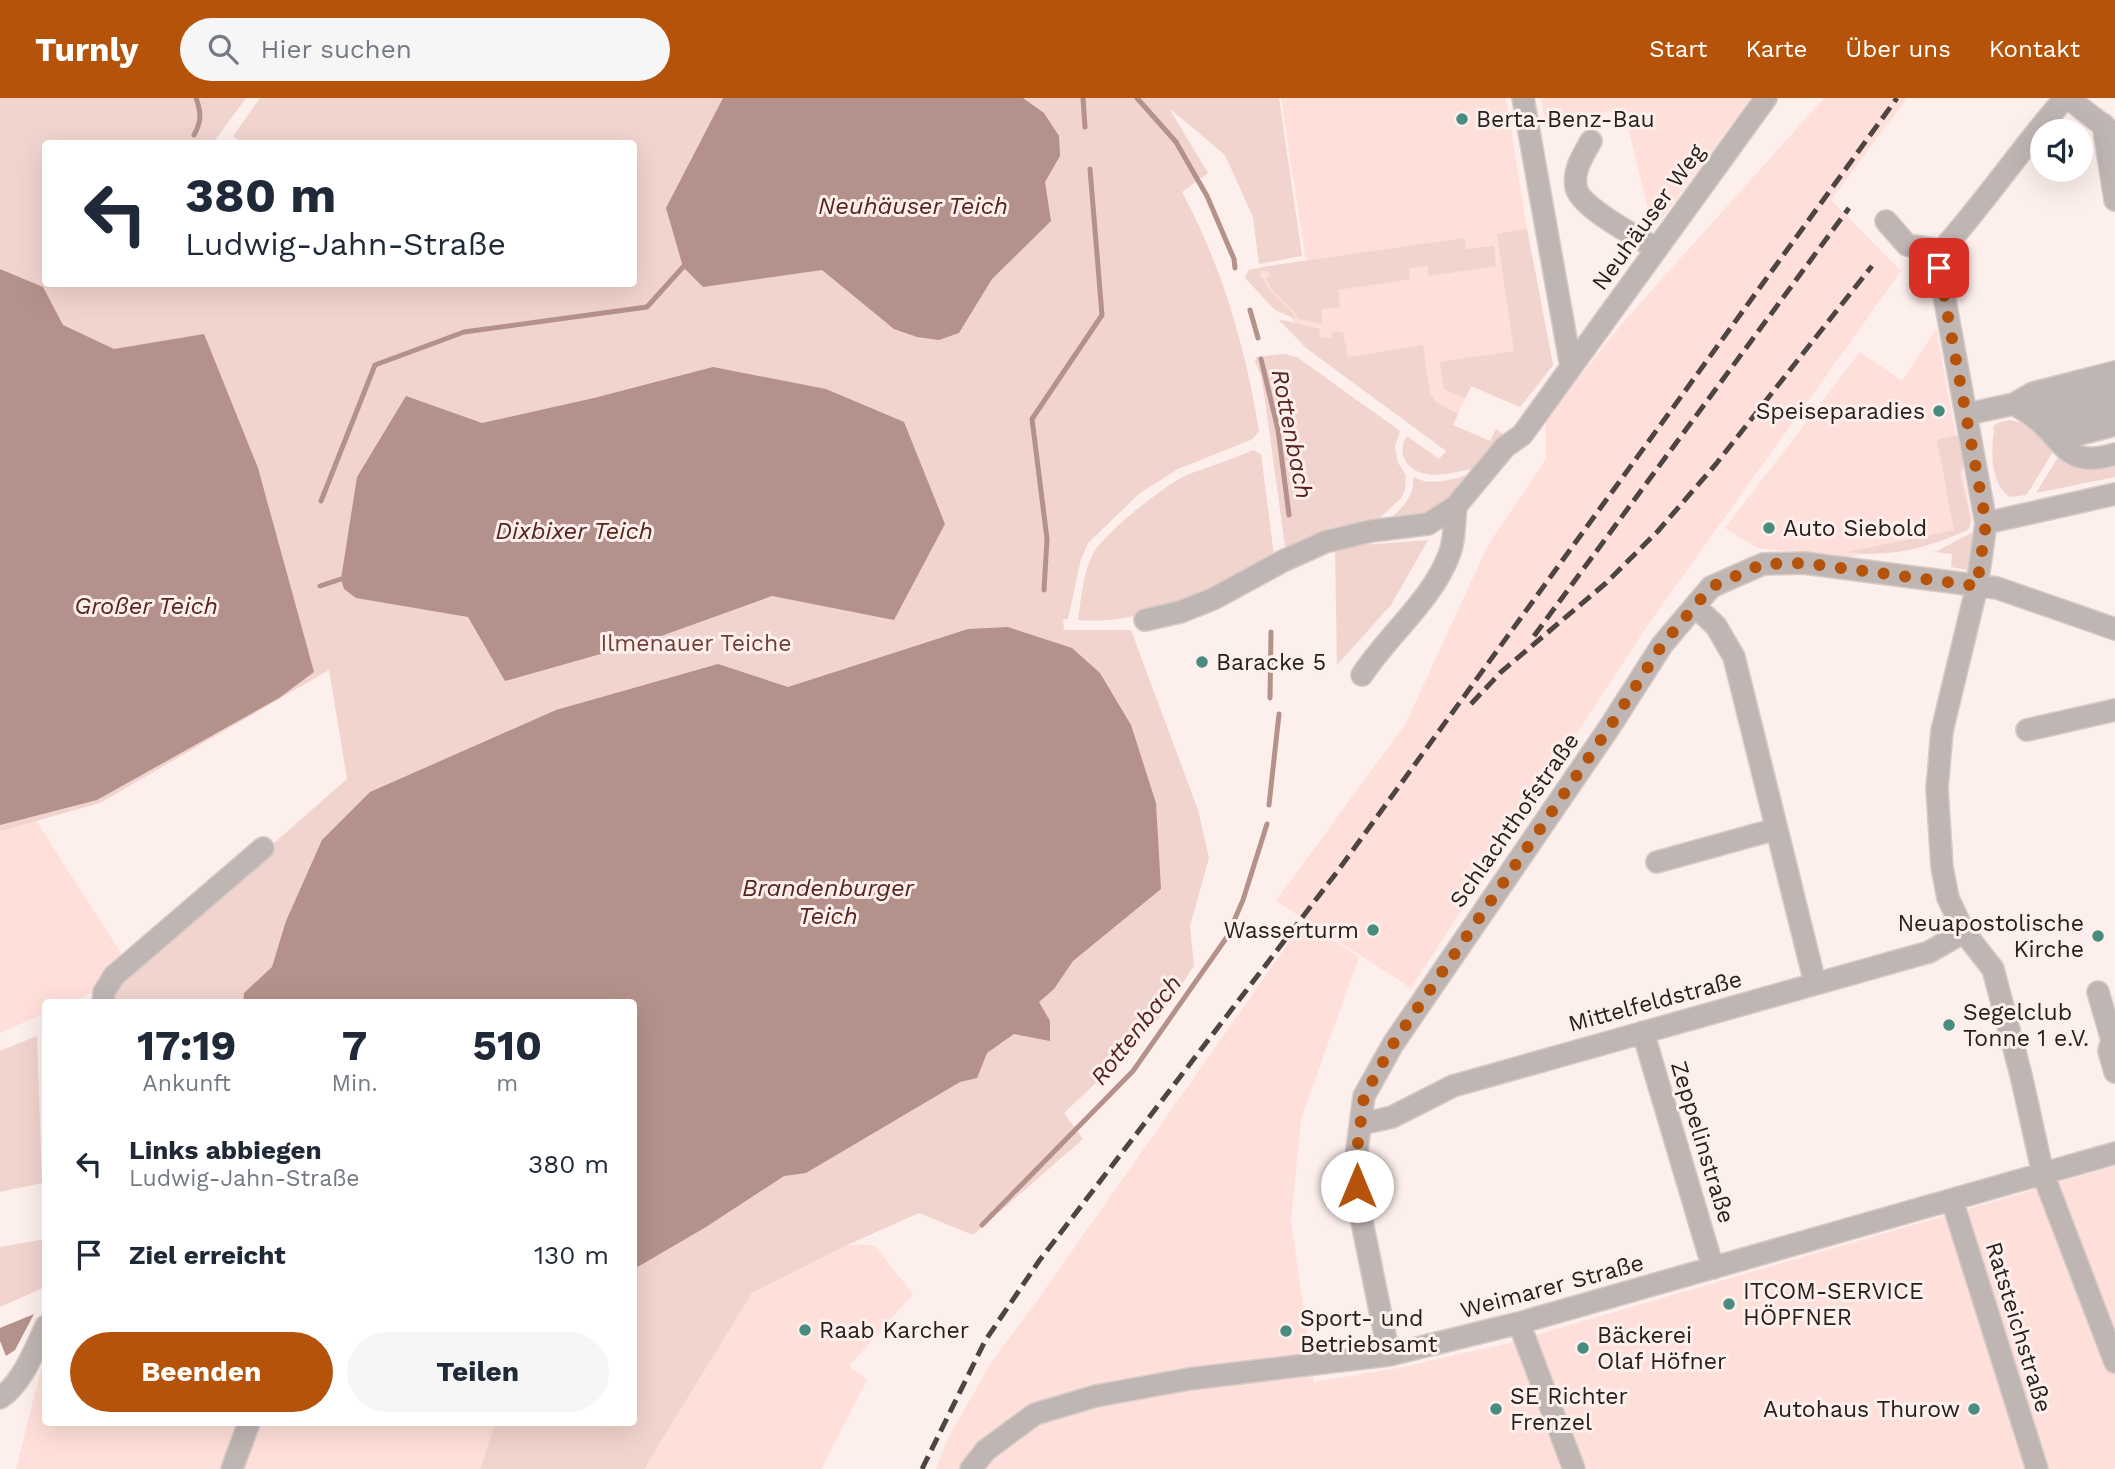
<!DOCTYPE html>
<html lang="de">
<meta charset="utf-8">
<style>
body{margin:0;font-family:"Work Sans",sans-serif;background:#f6f6f7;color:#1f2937;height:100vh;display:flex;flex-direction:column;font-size:26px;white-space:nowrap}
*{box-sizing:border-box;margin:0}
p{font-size:23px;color:#747a83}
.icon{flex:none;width:38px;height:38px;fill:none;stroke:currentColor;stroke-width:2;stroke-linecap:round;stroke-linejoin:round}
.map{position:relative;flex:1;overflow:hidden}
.side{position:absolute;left:42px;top:901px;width:595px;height:427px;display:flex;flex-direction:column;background:#fff;border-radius:7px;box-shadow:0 7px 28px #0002}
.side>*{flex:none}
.guide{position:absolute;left:42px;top:42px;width:595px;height:147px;border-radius:7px;box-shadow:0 7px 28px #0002;background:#fff;color:#1f2937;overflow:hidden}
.controls{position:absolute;left:2030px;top:21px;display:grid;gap:14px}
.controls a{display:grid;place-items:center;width:63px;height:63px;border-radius:50%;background:#fff;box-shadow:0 7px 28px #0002;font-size:35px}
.pin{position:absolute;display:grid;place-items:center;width:60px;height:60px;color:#fff;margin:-30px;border-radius:14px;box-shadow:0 4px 10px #0006}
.me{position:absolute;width:77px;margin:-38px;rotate:0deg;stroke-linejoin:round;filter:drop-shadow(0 0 5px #0008)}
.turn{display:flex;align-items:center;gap:24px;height:147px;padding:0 28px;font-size:32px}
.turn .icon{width:91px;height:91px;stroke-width:2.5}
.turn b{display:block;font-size:49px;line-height:60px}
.eta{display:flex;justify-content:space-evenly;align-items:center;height:119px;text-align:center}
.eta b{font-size:42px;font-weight:700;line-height:49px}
.action{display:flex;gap:14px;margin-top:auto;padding:14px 28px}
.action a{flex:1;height:80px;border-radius:42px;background:#b45309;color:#fff;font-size:28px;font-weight:700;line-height:80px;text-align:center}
.action a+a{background:#f6f6f7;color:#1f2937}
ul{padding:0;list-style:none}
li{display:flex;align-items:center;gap:21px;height:91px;padding:0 28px}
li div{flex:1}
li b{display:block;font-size:26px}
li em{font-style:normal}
header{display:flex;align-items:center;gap:42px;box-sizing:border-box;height:98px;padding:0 35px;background:#b45309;color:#fff}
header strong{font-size:33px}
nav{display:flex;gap:38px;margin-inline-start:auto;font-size:24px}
.search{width:490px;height:63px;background:#f6f6f7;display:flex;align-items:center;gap:18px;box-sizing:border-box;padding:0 24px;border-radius:38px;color:#747a83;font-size:26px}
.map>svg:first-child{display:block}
</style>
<header>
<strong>Turnly</strong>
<div class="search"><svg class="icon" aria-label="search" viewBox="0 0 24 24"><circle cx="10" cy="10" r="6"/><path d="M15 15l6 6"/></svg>Hier suchen</div>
<nav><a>Start</a><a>Karte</a><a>Über uns</a><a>Kontakt</a></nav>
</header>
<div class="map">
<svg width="2115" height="1371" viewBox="0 0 2115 1371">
<rect width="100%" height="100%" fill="#fdefec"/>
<path fill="#ffdfd9" d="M1281 0H1506L1527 131 1553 267 1520 309 1471 288 1453 327 1293 225V220L1275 212 1245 180 1249 172 1306 163Z
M1541 0H1751L1653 132 1624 13 1545 22Z
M1824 0H1907L1831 102 1901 173 1647 528 1411 890 1276 803 1406 625 1488 447 1546 361V321L1619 229Z
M1936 231 1971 418 1968 428 1944 441 1842 460 1810 455 1757 450 1725 430 1860 254 1902 283Z
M33 718 121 855 91 895 69 905H46L45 915 0 935V727Z
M1304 823 1359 859 1301 1021 1291 1123 1314 1284 1393 1271 1505 1246 2115 1068V1371H936L947 1342 992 1263 1039 1200Z
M847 1147H874L913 1196 849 1268 867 1282 821 1371H644L752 1195Z
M45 1256 46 1325H495L480 1371H16Z"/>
<path fill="#f1d4ce" d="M0 0H246L213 45 46 46V186H634V46H244L233 38 260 0H1279L1302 158 1259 166 1253 119 1225 57 1169 10 1208 75 1182 94C1222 168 1246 251 1259 333L1253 341 1178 371 1140 395 1088 445 1081 461 1068 521H1063L1064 532H1131L1198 712 1209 760 1190 828 1194 868 1159 920 1131 952 1064 1015 1083 1041 973 1137 919 1115 847 1147 752 1195 644 1371H480L495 1325H634V905H111L122 878 347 681 329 572 100 705 0 733Z
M1527 131 1553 267 1520 309 1471 288 1465 301 1444 291 1440 264 1514 253 1497 136Z
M1465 140 1466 151 1494 148 1496 168 1429 178 1427 168 1409 170 1410 181 1338 192 1340 209 1322 211V226L1298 221C1291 204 1272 199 1266 180L1269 179 1268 173H1261V179L1264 180C1270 201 1288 203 1296 221L1275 212 1245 180 1249 172 1268 168Z
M1278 221 1320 231 1319 239 1331 241 1333 233 1343 235 1348 259 1423 247 1430 296 1436 304 1458 316 1453 327 1490 343 1496 331 1505 337 1486 367C1463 372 1423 388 1406 364 1400 355 1402 346 1407 338L1439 361 1446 353 1306 250Z
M1284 256 1297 259 1400 333 1395 348 1398 365 1406 377 1405 392 1401 400 1371 428 1291 451 1285 448 1265 302 1261 278 1255 263 1256 259Z
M2010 322 2031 327 2054 352 2029 393 2026 397 2010 399C1990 386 1991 353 1994 333L1993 329 1997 325Z
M1958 337 1964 368 1960 376 1971 422 1969 431C1929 450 1891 460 1847 454L1954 432 1937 342Z
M1253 352 1261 356 1274 458 1270 468C1210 492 1145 528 1078 522 1081 501 1083 476 1092 458 1100 438 1166 386 1187 377 1209 368 1232 362 1253 352Z
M2060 356 2115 362V379L2036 395Z
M1472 376 1432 419 1390 421C1403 409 1415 398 1413 379 1432 389 1451 381 1472 376Z
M1975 433 1970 469 1967 472 1951 469 1952 456 1935 454Z
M1428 442 1391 507 1337 567 1335 449Z
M37 938 42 1085 0 1094V953Z
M45 1141V1189L0 1209V1149Z"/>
<path fill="#b5918b" d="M723 0H1023L1044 15 1059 38 1060 58 1045 84 1051 123 992 181 959 235 939 242 917 239 894 231 822 172 703 189 683 169 666 110Z
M0 171 43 189 63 227 114 251 204 236 258 370 314 574 279 600 97 702 0 727Z
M713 269 826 291 904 324 945 426 894 522 772 498 650 542 505 583 468 519 356 500 344 491 341 481 357 379 406 298 482 325 594 300Z
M1008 529 1072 550 1100 575 1131 627 1156 705 1161 791 1073 863 1054 891 1039 904 1050 923V943L1014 936 987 955 977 980 960 984 806 1075 784 1078 706 1129 634 1171V905H243L244 895 272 869 286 823 322 742 370 694 556 612 718 566 788 589 968 531Z
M34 1216 15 1252 6 1258 0 1243V1230Z"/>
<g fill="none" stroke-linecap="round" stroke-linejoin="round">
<path stroke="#b5918b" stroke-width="5" d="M1083 0 1085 29
M1137 0 1176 44 1207 98 1234 161 1235 170
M194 37C202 23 201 14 196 0
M1250 212 1258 240
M1261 261 1278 332 1289 417
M321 403 375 267 464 234 647 209 683 169
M320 488 341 481
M1044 492 1047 441 1032 321 1102 217 1090 71
M1270 600 1271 534
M1269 707 1279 616
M982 1127 1133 973 1227 839 1243 802 1267 726"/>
<defs>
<path id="minor" d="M1523 0 1571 269
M2065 0C2022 49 1986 103 1942 152L1939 170 1986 425 1977 488 1942 633 1937 691 1942 769 1948 800 1964 834 1993 871 2021 977 2043 1076 2115 1264
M2068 0 2113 35
M2103 26 2115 102
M1591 43C1583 58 1573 71 1576 89 1579 109 1639 140 1657 151
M1886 123 1907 147 1942 152
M2014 306C2024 312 2034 318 2042 326 2055 337 2064 355 2081 359 2092 362 2105 359 2115 356
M2027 314 2115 292
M1967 316 2014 306 2033 295 2115 274
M2044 327 2115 309
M2057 342 2115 327
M1986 425 2115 396
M1695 508 1716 528 1734 559 1815 885
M1145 522 1180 514 1213 501 1283 463 1325 444 1371 433 1428 426 1456 408 1505 349 1522 337 1766 0
M1362 577C1388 537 1432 502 1449 457 1455 443 1454 424 1456 408
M2027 632 2115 612
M1657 764 1776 731
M2098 894 2112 942 2109 953 2115 974
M103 905 104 894 114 878 263 750
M1643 934 1713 1170
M1361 1026 1392 1019 1453 988 1929 854 1964 834
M1952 1102 2037 1371
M1519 1225 1574 1371
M1389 1257 1359 1109 1355 1067 1364 998 1393 946 1609 630 1662 547 1711 489 1763 466 1804 465 1997 490 2115 531
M0 1300C22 1286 35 1251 46 1228
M232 1371 249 1325
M971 1371 986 1352 1035 1316 1096 1298 1189 1281 1389 1257 1519 1225 2115 1055"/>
</defs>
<use href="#minor" stroke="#d7cac7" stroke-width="24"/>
<use href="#minor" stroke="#bfb5b3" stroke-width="21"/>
<path stroke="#4e4543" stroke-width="5" stroke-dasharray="14 7" stroke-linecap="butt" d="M1534 538 1849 110
M1471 606 1501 574 1606 485 1658 433 1716 366 1872 168
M922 1371 985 1243 1039 1163 1337 774 1897 0"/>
</g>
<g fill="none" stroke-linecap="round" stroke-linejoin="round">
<path stroke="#b45309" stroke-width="12" stroke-dasharray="0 21.6" d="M1357 1088 1355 1068 1364 998 1393 946 1609 630 1662 547 1711 489 1763 466 1804 465 1977 488 1986 425 1939 170"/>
</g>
<g fill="#488c80" stroke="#fdefec" stroke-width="2.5">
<circle cx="1462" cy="21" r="7"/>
<circle cx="1939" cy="313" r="7"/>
<circle cx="1769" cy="430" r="7"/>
<circle cx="1202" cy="564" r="7"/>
<circle cx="1373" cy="832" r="7"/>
<circle cx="2098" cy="838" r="7"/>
<circle cx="1949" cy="927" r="7"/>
<circle cx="1729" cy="1206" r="7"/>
<circle cx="805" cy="1232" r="7"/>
<circle cx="1286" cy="1233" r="7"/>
<circle cx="1583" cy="1250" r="7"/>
<circle cx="1496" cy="1311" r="7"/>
<circle cx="1974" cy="1311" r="7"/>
</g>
<g text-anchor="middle" stroke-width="6" stroke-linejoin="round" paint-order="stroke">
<g font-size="23" fill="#28201e" stroke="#fdefec" text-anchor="start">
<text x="1476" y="29">Berta-Benz-Bau</text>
<text x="1925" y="321" text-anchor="end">Speiseparadies</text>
<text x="1783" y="438">Auto Siebold</text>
<text x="1216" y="572">Baracke 5</text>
<text x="2084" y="833" text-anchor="end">Neuapostolische<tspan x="2084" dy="26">Kirche</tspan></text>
<text x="1359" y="840" text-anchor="end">Wasserturm</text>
<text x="1963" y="922">Segelclub<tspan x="1963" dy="26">Tonne 1 e.V.</tspan></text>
<text x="1743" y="1201">ITCOM-SERVICE<tspan x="1743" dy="26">HÖPFNER</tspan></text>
<text x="1300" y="1228">Sport- und<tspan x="1300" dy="26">Betriebsamt</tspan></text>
<text x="819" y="1240">Raab Karcher</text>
<text x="1597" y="1245">Bäckerei<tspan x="1597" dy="26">Olaf Höfner</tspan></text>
<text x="1510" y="1306">SE Richter<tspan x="1510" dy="26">Frenzel</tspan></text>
<text x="1960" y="1319" text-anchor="end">Autohaus Thurow</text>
</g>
<g font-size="23" fill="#28201e" stroke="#fdefec">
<text transform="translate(1648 119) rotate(-54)" y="8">Neuhäuser Weg</text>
<text transform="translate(1514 722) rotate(-55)" y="8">Schlachthofstraße</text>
<text transform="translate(1655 903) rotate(-15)" y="8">Mittelfeldstraße</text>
<text transform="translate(1703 1044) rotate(73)" y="8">Zeppelinstraße</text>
<text transform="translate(1552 1188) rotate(-15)" y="8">Weimarer Straße</text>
<text transform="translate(2019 1229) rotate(73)" y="8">Ratsteichstraße</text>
</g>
<g font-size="23" fill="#713e35" stroke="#fdefec">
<text x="696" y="553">Ilmenauer Teiche</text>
</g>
<g font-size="24" font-style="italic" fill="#56251d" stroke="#fdefec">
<text x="913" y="116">Neuhäuser Teich</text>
<text transform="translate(1292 336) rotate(79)" y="8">Rottenbach</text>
<text x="574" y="441">Dixbixer Teich</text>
<text x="146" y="516">Großer Teich</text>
<text x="828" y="798">Brandenburger<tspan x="828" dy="28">Teich</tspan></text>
<text transform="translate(1136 932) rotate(-52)" y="8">Rottenbach</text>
</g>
</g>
</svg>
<div class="controls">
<a><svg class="icon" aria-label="sound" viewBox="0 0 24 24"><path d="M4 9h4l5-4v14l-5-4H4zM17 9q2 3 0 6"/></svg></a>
</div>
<div class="pin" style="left:1939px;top:170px;background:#d93025"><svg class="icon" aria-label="arrive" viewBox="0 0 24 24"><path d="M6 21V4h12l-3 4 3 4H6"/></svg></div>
<svg class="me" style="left:1357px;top:1088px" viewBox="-20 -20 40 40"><circle r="19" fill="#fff"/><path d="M0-13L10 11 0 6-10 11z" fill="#b45309"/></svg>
<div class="guide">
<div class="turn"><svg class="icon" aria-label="left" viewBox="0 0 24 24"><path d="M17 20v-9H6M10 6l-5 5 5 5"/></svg><div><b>380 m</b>Ludwig-Jahn-Straße</div></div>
</div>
<section class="side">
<div class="eta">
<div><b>17:19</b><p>Ankunft</p></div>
<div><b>7</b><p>Min.</p></div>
<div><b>510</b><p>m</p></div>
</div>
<ul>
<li><svg class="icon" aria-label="left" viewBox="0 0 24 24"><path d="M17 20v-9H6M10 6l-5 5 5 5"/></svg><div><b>Links abbiegen</b><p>Ludwig-Jahn-Straße</p></div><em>380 m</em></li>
<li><svg class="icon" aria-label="arrive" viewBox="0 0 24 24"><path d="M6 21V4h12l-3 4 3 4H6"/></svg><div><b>Ziel erreicht</b></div><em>130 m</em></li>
</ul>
<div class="action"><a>Beenden</a><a>Teilen</a></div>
</section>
</div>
